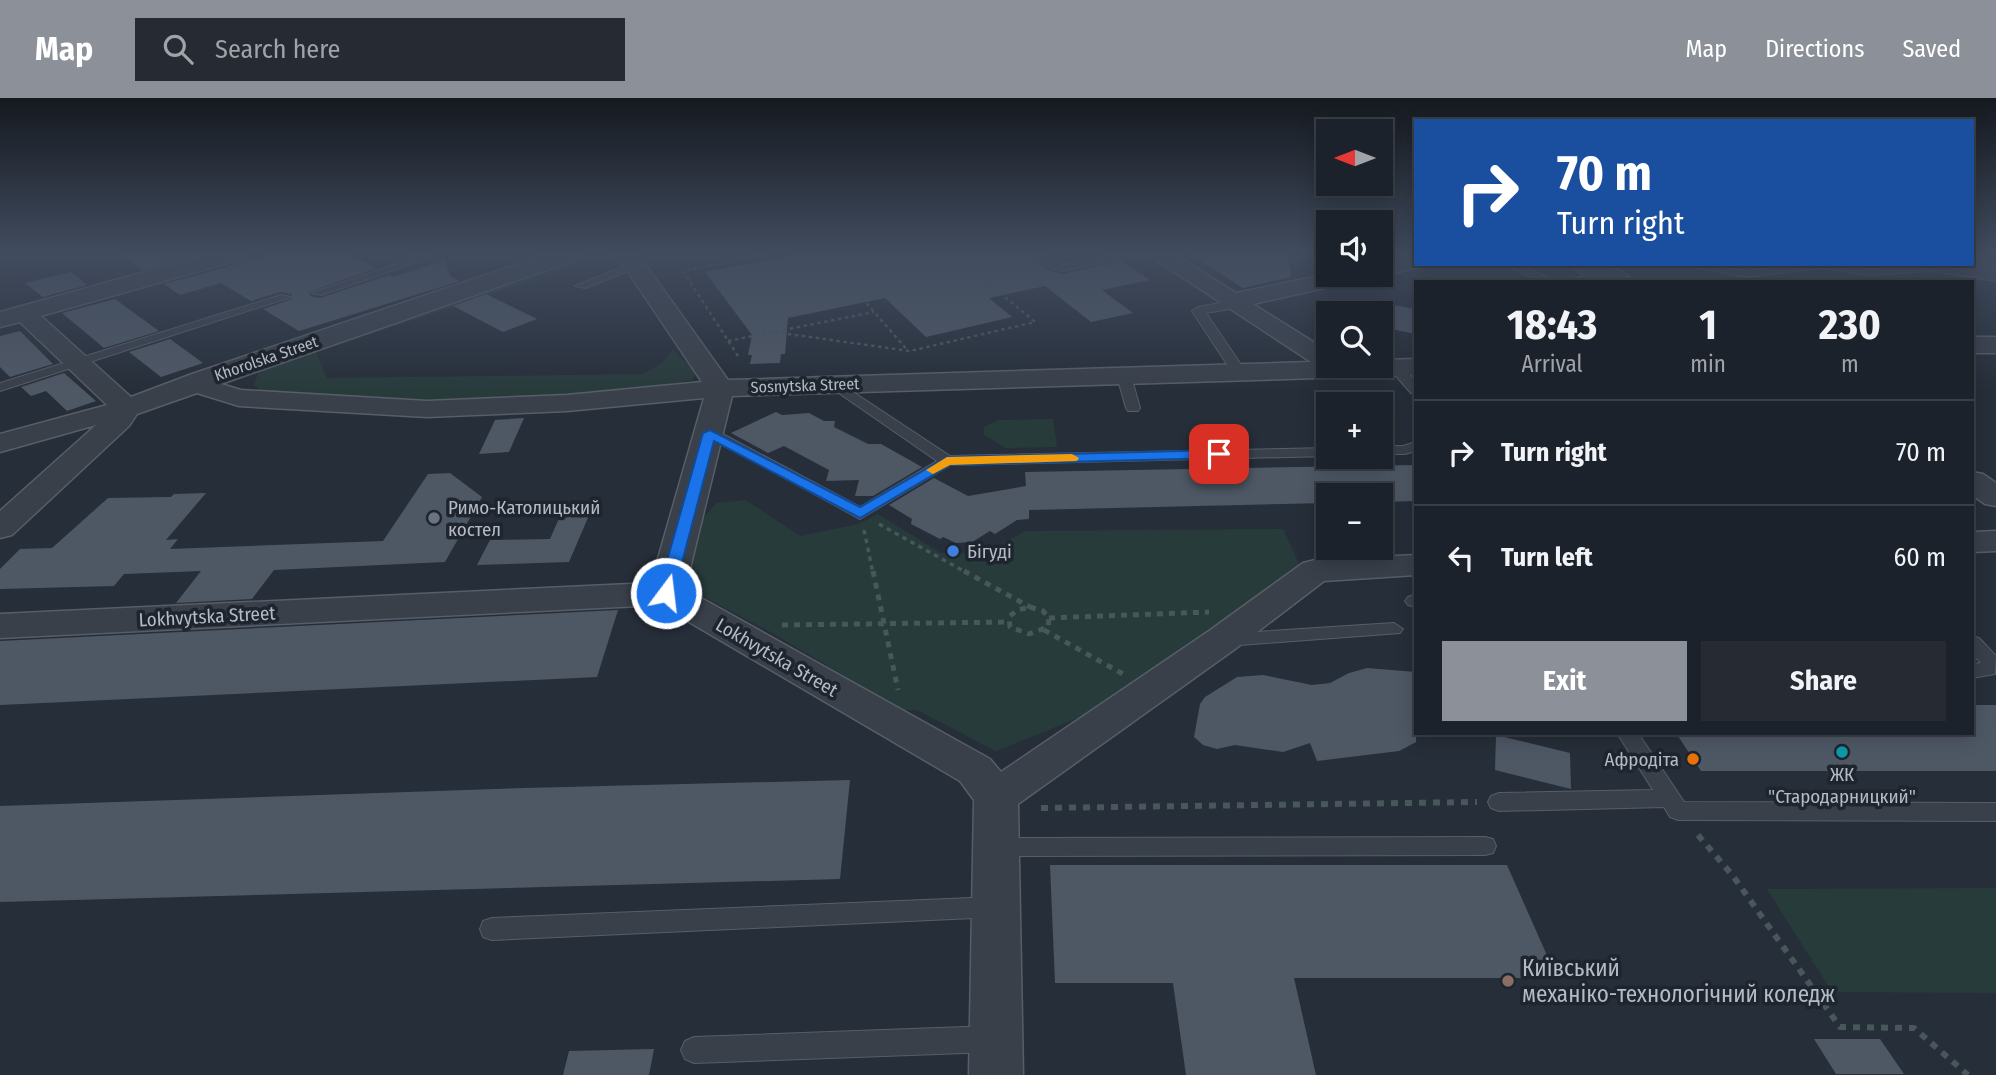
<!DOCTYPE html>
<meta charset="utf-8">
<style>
body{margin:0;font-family:"Fira Sans Condensed",sans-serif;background:#252a33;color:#f1f3f6;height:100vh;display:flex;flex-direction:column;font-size:26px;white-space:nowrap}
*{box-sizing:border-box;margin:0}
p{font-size:23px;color:#a0a4a9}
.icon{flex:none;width:38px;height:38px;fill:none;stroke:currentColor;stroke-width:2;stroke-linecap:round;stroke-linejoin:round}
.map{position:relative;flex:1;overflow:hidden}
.side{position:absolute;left:1414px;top:182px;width:560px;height:455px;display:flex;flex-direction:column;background:#1c222b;border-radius:0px;box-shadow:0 4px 18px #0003,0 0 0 2px #3a3f47}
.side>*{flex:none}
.guide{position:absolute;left:1414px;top:21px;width:560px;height:147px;border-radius:0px;box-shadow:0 4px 18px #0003,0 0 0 2px #3a3f47;background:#1a4fa0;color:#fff;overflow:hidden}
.needle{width:46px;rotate:270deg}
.tools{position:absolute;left:1316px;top:21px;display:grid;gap:14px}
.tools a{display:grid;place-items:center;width:77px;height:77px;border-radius:0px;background:#1c222b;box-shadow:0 4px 18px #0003,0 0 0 2px #3a3f47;font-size:35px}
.pin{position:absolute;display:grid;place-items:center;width:60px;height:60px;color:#fff;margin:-30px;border-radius:14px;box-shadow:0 4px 10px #0006}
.me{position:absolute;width:77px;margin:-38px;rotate:15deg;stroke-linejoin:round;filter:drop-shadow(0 0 5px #0008)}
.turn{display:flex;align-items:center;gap:24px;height:147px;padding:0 28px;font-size:32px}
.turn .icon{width:91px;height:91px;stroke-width:2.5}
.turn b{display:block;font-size:49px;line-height:60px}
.eta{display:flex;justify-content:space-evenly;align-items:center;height:119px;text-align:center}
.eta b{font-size:42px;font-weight:700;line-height:49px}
.primary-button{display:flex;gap:14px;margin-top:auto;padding:14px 28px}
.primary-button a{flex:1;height:80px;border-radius:0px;background:#8c9099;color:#fff;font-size:28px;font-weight:700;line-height:80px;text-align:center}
.primary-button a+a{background:#252a33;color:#f1f3f6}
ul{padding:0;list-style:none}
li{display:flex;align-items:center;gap:21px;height:105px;padding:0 28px;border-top:2px solid #3a3f47}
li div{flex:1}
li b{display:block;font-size:26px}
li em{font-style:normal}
header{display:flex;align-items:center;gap:42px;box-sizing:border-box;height:98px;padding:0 35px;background:#8c9099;color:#fff}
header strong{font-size:33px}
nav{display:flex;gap:38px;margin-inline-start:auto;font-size:24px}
.search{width:490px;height:63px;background:#252a33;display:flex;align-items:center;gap:18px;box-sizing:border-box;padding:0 24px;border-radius:0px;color:#a0a4a9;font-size:26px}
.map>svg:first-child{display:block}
</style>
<header>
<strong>Map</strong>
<div class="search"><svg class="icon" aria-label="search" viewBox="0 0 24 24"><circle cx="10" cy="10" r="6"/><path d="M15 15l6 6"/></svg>Search here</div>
<nav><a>Map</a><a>Directions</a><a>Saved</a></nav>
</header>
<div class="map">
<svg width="1996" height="977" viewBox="0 0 1996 977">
<rect width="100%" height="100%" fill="#262e39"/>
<path fill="#283b3b" d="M599 158H610L616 165 591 164 316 254 327 280 642 276 661 266 673 252 696 275 692 282 604 297 445 305 262 294 254 287 258 275 275 263 581 161Z
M1053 321 1057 349 1006 350 984 337V329L999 322Z
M746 402 800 438 859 426 878 416 941 455H984L1026 433 1283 431 1299 466 1287 474 1288 486 1113 606 996 653 917 612H902L774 536 682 487 694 432 716 405Z
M1996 790V895L1832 894 1767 791Z"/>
<path fill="#4e5865" d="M121 156H198L143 172Z
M273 156H349L376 170 309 194 310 198 320 200 389 177 394 179 445 162 450 178 460 183 299 233 263 211 292 201V196L280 194 251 203 221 185 180 197 164 186Z
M801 156H1031L1045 171 1062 176 1122 163 1150 182 1102 192 1133 215 1091 224 1045 188 989 200 1012 219 926 239 885 200 788 220 785 256H781L780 265 750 266 752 257H748L752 237 705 174Z
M1190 156H1288L1291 179 1243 190Z
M71 174 87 187 43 199 25 185Z
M486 196 537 221 503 234 453 208Z
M115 201 159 233 104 250 62 215Z
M1381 205 1416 211V236L1381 229Z
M20 233 53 266 10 279 0 269V238Z
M170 241 203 265 161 279 129 254Z
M64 275 96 303 67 313 46 293 31 298 21 289Z
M776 314 782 317 809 315 824 323H835L834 329 868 346H881L922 369 873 398H855L859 382 826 383 829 372 784 348 768 355 731 335Z
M524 320 509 354 479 356 495 322Z
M1416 367V403L1381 404V397H1328V405L1029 412V421L1017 422 995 436 990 433 972 444 956 445 943 439 940 441 911 426 912 421 889 407 934 380 968 398 1026 388 1025 374Z
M450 375 482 399 445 464 274 472 252 501 176 505 201 473 124 476 114 488 0 491V471L20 451 52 450 108 400 171 399 174 396 206 395 166 442 178 441 170 451 383 443 428 376Z
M593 408 569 464 477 467 490 442 550 441 564 409Z
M618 512 597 579 0 607V543Z
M1367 570 1416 574V644L1399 653 1317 663 1310 645 1283 654 1235 647 1217 651 1203 647 1194 639 1200 606 1205 599 1237 579 1263 577 1312 587 1330 585 1349 575Z
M1972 607H1996V673H1701L1676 635H1972Z
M1496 637 1570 655 1571 691 1495 672Z
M850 682 840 781 0 804V708L525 690Z
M1050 767H1507L1557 880H1294L1316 977H1186L1173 885H1055Z
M1814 941H1880L1904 976H1836Z
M654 951 649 977H563L569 953Z"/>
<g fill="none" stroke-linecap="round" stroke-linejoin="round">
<defs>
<path id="lane" d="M410 156H425L429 160 321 197 311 195 414 160Z
M1033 156C1046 156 1051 164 1063 167L1118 156H1142L1063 173 1047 169Z
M635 164 641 167 639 169 585 190 575 188Z
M1504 166H1519L1557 184H1541Z
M1679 166H1706L1746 173 1800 166H1840L1870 171 1932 167 1996 177V183L1932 173 1870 177 1822 170 1746 179Z
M1604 173 1608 174V178L1583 184H1560Z
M281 197 291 199 0 293V285Z
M1237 202 1241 203V209L1206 215 1246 274 1239 278 1234 277 1192 213 1198 209Z
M1395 265 1400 266 1416 284V296L1411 295 1388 269Z
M1124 274 1131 278 1140 310 1138 313H1128L1126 310 1117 278Z
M835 282 950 358 1328 350V358L950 367 860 421 703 335 705 332H715L860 409 937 363 830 289V283Z
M1416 344V353L1405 356H1381V348H1403Z
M1414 497 1416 509 1408 507 1405 503 1408 499Z
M1394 525 1403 531 1400 535 1226 548 1219 546 1217 542 1219 538 1226 536Z
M1972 538 1979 540 1996 558 1995 576 1972 580V566L1981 565 1972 556Z
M1617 635H1638L1684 704 1996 705V723L1678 722 1670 719 1664 709 1499 713 1491 710 1488 704 1491 698 1499 695 1653 692Z
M1485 739 1493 741 1496 748 1493 755 1485 757 996 758 988 756 985 749 988 742 996 740Z
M996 799 1004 802 1008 809 1004 816 996 819 492 842 483 839 480 831 483 823 492 820Z
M992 928 1001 932 1005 941 1001 950 992 954 694 965 685 961 681 952 685 943 694 939Z"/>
<path id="street" d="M209 156H245L242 161 41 218 131 299 192 276 548 156H581L578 161 221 286 241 292 427 303 567 297 702 284 616 156H638L728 282 1311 264 1147 156H1174L1236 195 1328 176 1364 177 1361 182 1253 206 1328 253V268H1381V262L1416 261V277L732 298 685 491 990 661 1001 674 1209 533 1303 465 1315 462 1416 457V477L1324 483 1235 551 1018 706 1023 977H969L974 702 960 683 660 507 0 540V516L651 485 704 300 567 313 427 319 239 308 197 295 137 316 129 328 12 437 0 440V413L96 327 0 354V336L107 307 20 224 0 229V214Z
M1416 156V166L1424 168 1381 178 1377 177H1381V164Z
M1972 160 1996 168V182L1962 171 1959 166H1972Z
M1571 166C1592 166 1620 166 1633 184 1612 184 1585 184 1571 166Z
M1972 239H1996V255H1972Z
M1972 374 1983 376 1996 385V408L1985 406 1972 397Z
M1996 433V453L1972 454V434Z"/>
</defs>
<use href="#lane" stroke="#575e68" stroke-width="2"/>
<use href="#street" stroke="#575e68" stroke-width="3"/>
<path stroke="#47575a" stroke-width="2.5" stroke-dasharray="3.5 3.5" stroke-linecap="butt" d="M862 200 909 254
M774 234 910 253 1035 224 953 156
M728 243 874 214
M738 258 683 173 770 156"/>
<path stroke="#47575a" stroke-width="3.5" stroke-dasharray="4.5 4.5" stroke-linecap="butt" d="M879 426 967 475
M864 432 873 475"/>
<path stroke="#47575a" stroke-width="5" stroke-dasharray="6 6" stroke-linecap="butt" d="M873 473 898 592
M964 473 1030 509
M1030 509 1043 513 1049 520 1048 529 1029 536 1010 529 1009 519 1017 512Z
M1049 520 1209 514
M782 527 1009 524
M1044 532 1123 576"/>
<path stroke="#47575a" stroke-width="6" stroke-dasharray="7 7" stroke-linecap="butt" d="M1041 710 1477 704
M1698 737 1733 778 1840 929 1914 930 1968 977"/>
<use href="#lane" fill="#39404a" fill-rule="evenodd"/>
<use href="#street" fill="#39404a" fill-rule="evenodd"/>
</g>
<linearGradient id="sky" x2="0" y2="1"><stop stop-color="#15191f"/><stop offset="0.53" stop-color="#414c5f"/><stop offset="1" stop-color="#414c5f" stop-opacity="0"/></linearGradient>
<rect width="1996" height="293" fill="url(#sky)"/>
<path fill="#1a73e8" stroke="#114b97" stroke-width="2" d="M710 332 860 409 947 359 1219 352 1226 356 1219 360 950 367 860 420 714 343 674 495 666 500 660 498 658 495 703 335Z"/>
<path fill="#f59e0b" d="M1072 356 1079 360 1077 363 950 367 933 376 926 372 947 359Z"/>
<circle fill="#6b7280" stroke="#1e252f" stroke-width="2.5" cx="434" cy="420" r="7"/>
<circle fill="#3f7fe0" stroke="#1e252f" stroke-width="2.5" cx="953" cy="453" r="7"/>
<circle fill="#0f9aa8" stroke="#1e252f" stroke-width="2.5" cx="1842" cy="654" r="7"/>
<circle fill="#e8710a" stroke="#1e252f" stroke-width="2.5" cx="1693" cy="661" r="7"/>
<circle fill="#8d6e63" stroke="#1e252f" stroke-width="2.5" cx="1508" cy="883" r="7"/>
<g text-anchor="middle" stroke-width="7" stroke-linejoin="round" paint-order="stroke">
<g font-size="16" fill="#b4bbc5" stroke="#1e252f">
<text transform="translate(266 260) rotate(-19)" y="6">Khorolska Street</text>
<text transform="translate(805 287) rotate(-2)" y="6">Sosnytska Street</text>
</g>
<g font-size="19" fill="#b4bbc5" stroke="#1e252f" text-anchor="start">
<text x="448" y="416">Римо-Католицький<tspan x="448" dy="22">костел</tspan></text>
<text x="967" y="460">Бігуді</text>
<text x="1679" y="668" text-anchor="end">Афродіта</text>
<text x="1842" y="683" text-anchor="middle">ЖК<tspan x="1842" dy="22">"Стародарницкий"</tspan></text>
</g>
<g font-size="19" fill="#b4bbc5" stroke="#1e252f">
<text transform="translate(207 518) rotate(-3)" y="7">Lokhvytska Street</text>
<text transform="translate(777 559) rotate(30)" y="7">Lokhvytska Street</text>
</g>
<g font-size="23" fill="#b4bbc5" stroke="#1e252f" text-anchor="start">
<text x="1522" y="878">Київський<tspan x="1522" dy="26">механіко-технологічний коледж</tspan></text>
</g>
</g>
</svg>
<div class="tools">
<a><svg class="needle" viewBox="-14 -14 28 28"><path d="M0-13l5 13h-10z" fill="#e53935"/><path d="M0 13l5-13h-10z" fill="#a0a4a9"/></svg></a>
<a><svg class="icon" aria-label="sound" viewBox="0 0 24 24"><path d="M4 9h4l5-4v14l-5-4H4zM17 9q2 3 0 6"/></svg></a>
<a><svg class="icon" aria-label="search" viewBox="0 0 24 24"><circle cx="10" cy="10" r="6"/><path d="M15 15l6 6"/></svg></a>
<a>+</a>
<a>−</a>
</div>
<div class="pin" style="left:1219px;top:356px;background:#d93025"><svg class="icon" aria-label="arrive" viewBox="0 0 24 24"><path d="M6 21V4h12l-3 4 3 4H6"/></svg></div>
<svg class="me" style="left:666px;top:495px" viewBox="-20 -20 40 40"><circle r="17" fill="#1a73e8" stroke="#fff" stroke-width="3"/><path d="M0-11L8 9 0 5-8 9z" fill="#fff"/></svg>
<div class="guide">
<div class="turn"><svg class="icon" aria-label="right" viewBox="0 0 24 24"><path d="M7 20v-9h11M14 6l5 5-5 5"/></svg><div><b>70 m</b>Turn right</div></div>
</div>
<section class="side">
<div class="eta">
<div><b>18:43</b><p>Arrival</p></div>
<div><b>1</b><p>min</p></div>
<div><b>230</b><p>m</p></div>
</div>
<ul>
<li><svg class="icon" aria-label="right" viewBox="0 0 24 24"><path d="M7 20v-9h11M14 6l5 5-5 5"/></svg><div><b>Turn right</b></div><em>70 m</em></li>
<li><svg class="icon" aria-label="left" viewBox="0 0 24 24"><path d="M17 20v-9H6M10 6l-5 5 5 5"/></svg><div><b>Turn left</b></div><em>60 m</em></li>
</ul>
<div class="primary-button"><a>Exit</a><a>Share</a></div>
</section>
</div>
